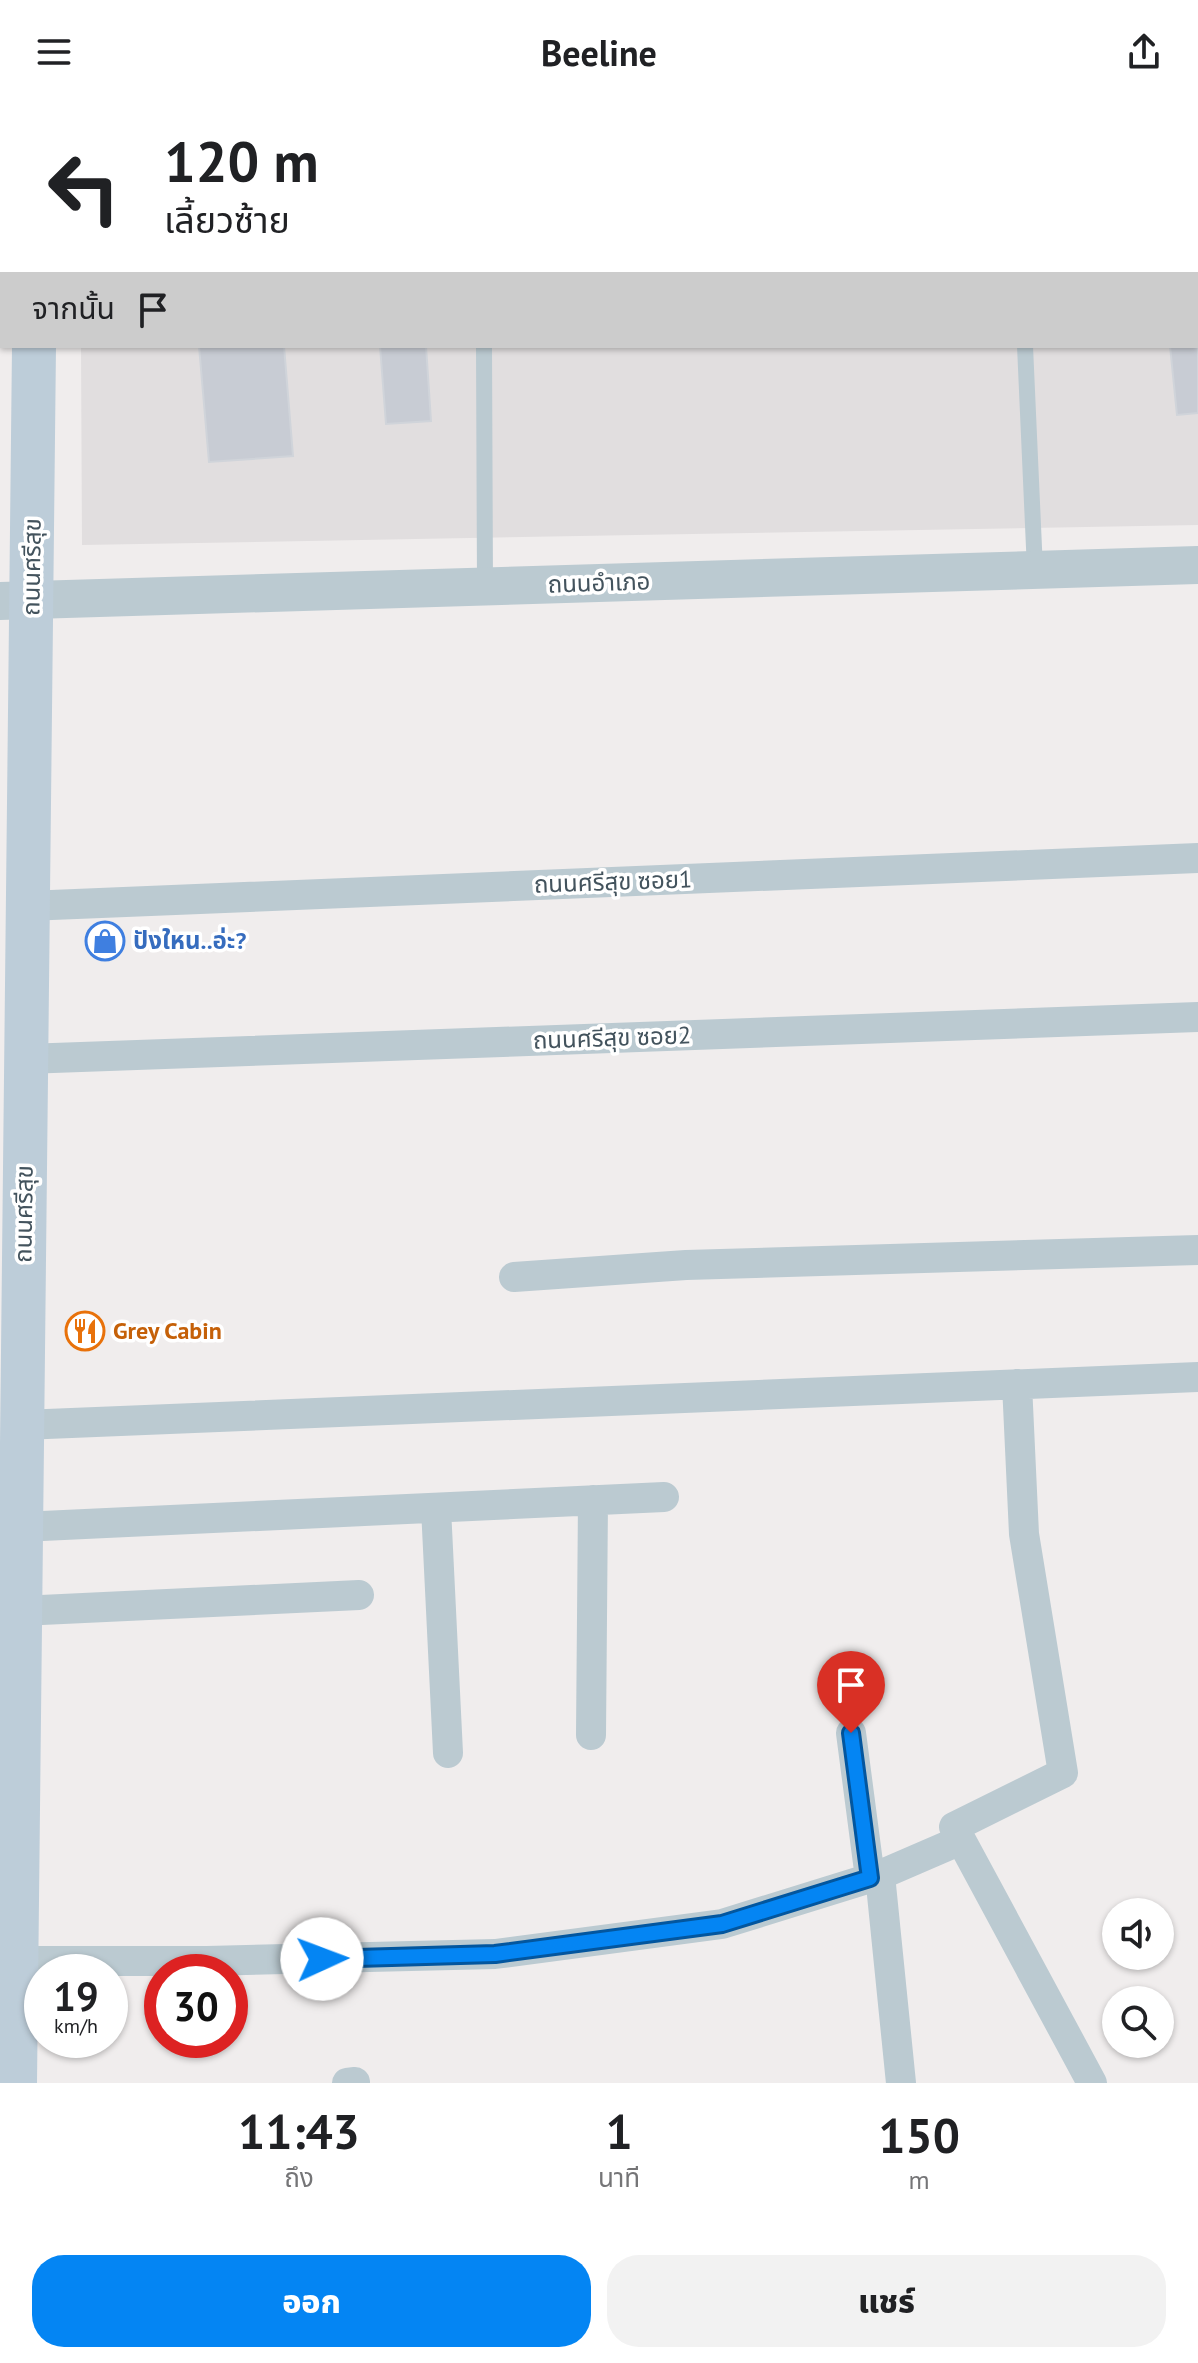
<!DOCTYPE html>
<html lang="th">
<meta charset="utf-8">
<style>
body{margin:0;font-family:"PT Sans","Noto Sans Thai",sans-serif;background:#f2f2f2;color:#202124;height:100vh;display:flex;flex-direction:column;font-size:30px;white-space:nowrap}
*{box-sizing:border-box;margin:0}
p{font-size:26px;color:#757577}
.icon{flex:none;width:44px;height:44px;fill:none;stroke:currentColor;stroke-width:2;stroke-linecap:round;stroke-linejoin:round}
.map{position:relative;height:1979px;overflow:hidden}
.panel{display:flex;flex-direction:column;background:#fff;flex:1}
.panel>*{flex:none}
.hud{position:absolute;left:0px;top:0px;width:1198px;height:244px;box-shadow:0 2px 6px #0004;background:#fff;color:#202124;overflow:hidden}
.tools{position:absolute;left:1102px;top:1794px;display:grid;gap:16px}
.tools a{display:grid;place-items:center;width:72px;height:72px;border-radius:50%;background:#fff;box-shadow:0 2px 6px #0004;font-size:40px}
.speed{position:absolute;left:24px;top:1850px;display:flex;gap:16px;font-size:40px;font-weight:700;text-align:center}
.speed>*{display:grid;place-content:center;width:104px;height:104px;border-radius:50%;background:#fff;box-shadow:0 2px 6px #0004;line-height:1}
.speed small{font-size:20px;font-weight:400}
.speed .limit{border:12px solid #d22;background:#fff;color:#111}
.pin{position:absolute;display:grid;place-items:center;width:68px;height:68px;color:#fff;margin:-82px -34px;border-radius:50% 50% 50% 0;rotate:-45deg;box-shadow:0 0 8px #0007}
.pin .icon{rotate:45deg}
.me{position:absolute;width:88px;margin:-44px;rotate:88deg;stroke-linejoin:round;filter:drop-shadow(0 0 6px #0008)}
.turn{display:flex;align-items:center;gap:28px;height:168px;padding:0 32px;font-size:36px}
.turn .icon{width:104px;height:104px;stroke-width:2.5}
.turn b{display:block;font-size:56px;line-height:68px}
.then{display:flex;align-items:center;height:76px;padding:0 32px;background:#0003;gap:16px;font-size:30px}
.eta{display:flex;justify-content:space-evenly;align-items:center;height:136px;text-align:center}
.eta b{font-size:48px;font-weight:800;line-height:56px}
.action{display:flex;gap:16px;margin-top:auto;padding:16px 32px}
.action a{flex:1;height:92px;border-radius:32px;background:#0485f3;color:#fff;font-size:32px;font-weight:800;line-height:92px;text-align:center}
.action a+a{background:#f2f2f2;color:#202124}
header{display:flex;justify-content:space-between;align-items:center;height:104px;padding:0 32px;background:#fff;font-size:36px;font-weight:800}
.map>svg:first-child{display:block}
</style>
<header><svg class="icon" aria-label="menu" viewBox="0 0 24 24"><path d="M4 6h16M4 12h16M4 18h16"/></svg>Beeline<svg class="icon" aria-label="share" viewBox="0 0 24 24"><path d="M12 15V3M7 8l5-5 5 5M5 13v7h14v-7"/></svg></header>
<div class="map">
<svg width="1198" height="1979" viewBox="0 0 1198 1979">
<rect width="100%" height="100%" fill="#f0eded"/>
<path fill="#e1dedf" d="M80 0H1198V421L82 441 81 242H1196V2Z"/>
<path fill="#c8ccd4" stroke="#d0d4da" stroke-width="2" d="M377 0H445V2H377Z
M571 0H636V2H571Z
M667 0H1117V2H668Z
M1134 0H1198V2H1134Z
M1196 120H1198V309L1177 311 1170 242H1196Z
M199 242H284L293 352 209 358Z
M380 242H426L431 317 386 320Z"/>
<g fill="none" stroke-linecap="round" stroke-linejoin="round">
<path stroke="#bbcad1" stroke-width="16" d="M478 0 479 2
M334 2V0
M1196 52H1198
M484 242 485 482
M1025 242 1035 466"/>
<path stroke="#bbcad1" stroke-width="30" d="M27 802 1198 754
M25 955 1198 913
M514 1173 686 1161 1198 1146
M1017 1280 1024 1430 1063 1669 954 1723 1092 1979
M22 1321 1198 1273
M436 1404 448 1649
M21 1423 664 1393
M20 1507 359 1491
M851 1629 870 1774
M591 1631 593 1396
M880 1771 901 1979
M16 1857H207L495 1850 722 1820 880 1771 961 1736
M347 1979 355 1978"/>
<path stroke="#bbcad1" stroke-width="38" d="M0 497 1198 461"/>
<path stroke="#bdcdd9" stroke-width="44" d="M36 2V0
M15 1979 34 242"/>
</g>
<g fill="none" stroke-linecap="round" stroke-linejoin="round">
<defs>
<path id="route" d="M322 1855 495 1850 722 1820 870 1774 851 1629"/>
</defs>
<use href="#route" stroke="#03569e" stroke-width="20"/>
<use href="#route" stroke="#0485f3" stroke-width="14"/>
</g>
<defs>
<symbol id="shop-ring" viewBox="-11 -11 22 22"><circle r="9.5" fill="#fff" stroke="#3f7fe0" stroke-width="1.5"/><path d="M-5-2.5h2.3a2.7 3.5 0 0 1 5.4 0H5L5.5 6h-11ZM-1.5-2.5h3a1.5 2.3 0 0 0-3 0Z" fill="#3f7fe0"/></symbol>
<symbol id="restaurant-ring" viewBox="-11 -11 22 22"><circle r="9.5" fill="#fff" stroke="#e8710a" stroke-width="1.5"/><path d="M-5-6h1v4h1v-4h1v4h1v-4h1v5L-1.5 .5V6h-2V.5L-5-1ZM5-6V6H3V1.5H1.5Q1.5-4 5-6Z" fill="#e8710a"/></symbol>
</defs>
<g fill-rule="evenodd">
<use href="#shop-ring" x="83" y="815" width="44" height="44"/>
<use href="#restaurant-ring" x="63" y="1205" width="44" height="44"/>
</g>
<g text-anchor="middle" stroke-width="7" stroke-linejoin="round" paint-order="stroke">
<g font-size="24" fill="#43535d" stroke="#fff">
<text transform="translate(32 463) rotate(-89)" y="8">ถนนศรีสุข</text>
<text transform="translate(599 479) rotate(-2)" y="8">ถนนอำเภอ</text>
<text transform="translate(613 778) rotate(-2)" y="8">ถนนศรีสุข ซอย1</text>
<text transform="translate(612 934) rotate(-2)" y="8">ถนนศรีสุข ซอย2</text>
<text transform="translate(24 1110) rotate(-89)" y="8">ถนนศรีสุข</text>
</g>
<g font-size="24" font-weight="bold" fill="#366cbe" stroke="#fff" text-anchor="start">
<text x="133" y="845">ปังใหน..อ่ะ?</text>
</g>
<g font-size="24" font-weight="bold" fill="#c56008" stroke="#fff" text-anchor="start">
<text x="113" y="1235">Grey Cabin</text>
</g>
</g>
</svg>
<div class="tools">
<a><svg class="icon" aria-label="sound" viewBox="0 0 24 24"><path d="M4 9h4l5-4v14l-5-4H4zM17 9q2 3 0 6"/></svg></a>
<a><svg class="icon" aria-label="search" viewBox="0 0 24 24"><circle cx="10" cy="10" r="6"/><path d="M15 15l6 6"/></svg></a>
</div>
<div class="speed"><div>19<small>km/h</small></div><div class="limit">30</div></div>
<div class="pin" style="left:851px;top:1629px;background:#d93025"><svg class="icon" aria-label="arrive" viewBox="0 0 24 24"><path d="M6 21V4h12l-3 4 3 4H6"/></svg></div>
<svg class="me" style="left:322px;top:1855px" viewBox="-20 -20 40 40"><circle r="19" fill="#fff"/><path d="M0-13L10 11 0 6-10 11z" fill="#0485f3"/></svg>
<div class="hud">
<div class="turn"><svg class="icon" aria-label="left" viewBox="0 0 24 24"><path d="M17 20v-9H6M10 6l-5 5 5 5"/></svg><div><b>120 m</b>เลี้ยวซ้าย</div></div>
<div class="then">จากนั้น<svg class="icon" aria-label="arrive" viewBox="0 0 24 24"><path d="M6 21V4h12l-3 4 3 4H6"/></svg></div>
</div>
</div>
<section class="panel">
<div class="eta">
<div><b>11:43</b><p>ถึง</p></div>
<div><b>1</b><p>นาที</p></div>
<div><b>150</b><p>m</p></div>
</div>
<div class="action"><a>ออก</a><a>แชร์</a></div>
</section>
